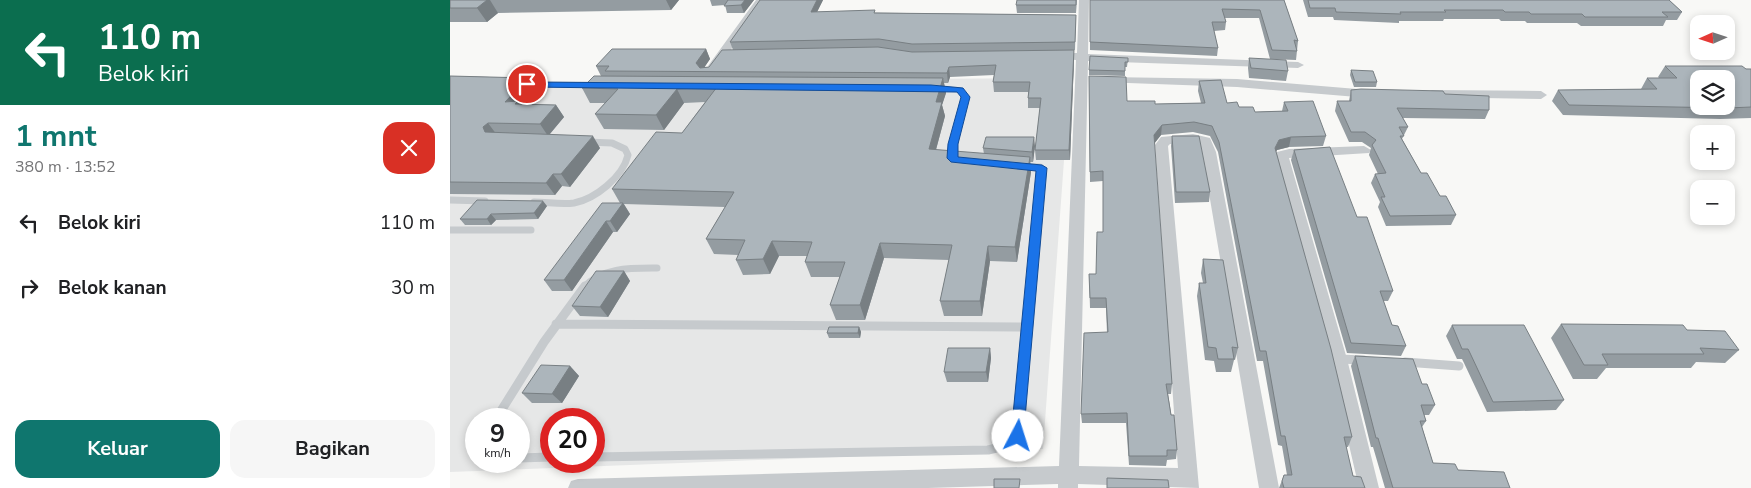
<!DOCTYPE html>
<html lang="id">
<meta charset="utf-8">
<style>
body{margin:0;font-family:"Nunito Sans",sans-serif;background:#f6f6f6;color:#202124;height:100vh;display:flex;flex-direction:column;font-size:19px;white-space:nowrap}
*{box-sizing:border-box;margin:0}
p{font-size:16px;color:#757577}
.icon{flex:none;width:28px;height:28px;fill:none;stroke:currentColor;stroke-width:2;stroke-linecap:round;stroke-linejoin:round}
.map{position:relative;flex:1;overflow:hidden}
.panel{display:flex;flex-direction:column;background:#fff;width:450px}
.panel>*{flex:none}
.banner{background:#0b6e4f;color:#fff;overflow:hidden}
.needle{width:32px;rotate:267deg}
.fabs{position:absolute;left:1240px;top:15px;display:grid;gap:10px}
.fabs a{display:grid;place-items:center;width:45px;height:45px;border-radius:10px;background:#fff;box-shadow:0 2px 8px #0003;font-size:25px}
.speed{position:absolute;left:15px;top:408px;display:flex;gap:10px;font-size:25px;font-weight:700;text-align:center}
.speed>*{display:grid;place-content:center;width:65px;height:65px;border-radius:50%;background:#fff;box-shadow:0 2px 8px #0003;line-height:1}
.speed small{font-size:12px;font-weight:400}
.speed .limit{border:8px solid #d22;background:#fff;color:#111}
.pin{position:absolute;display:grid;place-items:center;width:42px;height:42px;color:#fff;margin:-21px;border:2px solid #fff;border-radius:50%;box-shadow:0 1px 5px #0007}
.me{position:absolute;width:55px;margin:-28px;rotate:5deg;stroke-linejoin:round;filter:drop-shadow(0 0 4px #0008)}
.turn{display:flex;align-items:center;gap:18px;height:105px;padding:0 15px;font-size:22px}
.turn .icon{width:65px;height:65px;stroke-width:2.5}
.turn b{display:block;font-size:35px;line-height:42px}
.round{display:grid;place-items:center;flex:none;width:52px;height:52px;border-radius:15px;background:#f6f6f6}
.summary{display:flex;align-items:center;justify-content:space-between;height:85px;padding:0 15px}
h1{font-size:30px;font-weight:700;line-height:38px;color:#0f766e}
.button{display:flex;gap:10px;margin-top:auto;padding:10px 15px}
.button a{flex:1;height:58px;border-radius:15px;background:#0f766e;color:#fff;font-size:20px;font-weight:700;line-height:58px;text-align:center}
.button a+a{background:#f6f6f6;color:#202124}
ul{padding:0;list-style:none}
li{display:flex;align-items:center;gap:15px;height:65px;padding:0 15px}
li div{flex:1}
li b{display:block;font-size:19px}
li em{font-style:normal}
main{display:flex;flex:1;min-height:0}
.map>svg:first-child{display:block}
</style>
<main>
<section class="panel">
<div class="banner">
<div class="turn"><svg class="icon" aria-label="left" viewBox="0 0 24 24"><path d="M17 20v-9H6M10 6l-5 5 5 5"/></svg><div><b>110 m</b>Belok kiri</div></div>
</div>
<div class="summary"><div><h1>1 mnt</h1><p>380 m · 13:52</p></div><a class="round" style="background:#d93025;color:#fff"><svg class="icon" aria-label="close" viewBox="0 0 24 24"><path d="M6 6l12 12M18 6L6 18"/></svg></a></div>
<ul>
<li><svg class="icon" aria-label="left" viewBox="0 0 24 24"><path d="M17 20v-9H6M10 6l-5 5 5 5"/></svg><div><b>Belok kiri</b></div><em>110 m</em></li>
<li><svg class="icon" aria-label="right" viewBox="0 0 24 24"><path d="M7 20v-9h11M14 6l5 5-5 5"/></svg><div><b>Belok kanan</b></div><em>30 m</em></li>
</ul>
<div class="button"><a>Keluar</a><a>Bagikan</a></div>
</section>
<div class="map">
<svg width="1301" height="488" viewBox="0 0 1301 488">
<rect width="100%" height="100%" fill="#f8f8f6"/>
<path fill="#e6e7e7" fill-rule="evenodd" d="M620 78 593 449 0 472V82ZM26 419H69V461H26ZM101 419H144V461H101Z"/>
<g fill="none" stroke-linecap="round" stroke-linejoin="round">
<path stroke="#c6cacd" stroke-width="5.5" d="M74 84 145 85
M487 88 510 90 516 97 508 127"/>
<path stroke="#c6cacd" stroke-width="7" d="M505 160 502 158 508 126
M571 166 590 167 592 170 581 287
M0 200 35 201
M84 202C97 202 111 205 124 203 145 199 173 177 178 155L175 149 162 143 137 142
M0 230H81
M134 287C153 267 181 268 207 268"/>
<path stroke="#c6cacd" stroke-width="9" d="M106 324 578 327
M888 359 914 360
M955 362 1009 366
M46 419 94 342 135 286
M144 457 538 450 555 446 568 437 582 286
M69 458 101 457"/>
<path fill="#c6cacd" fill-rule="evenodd" d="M306 0H316L268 68H260L258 66Z
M629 0H639L638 54 848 62 854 65 848 68 638 61 629 466 728 468 705 145 711 137 743 134 760 138 766 152 829 488H809L752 152 749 144H720L718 146 749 488 628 484V488H608V484L478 488H118L121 481 128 479 609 466 626 60 605 59 599 56 605 53H627Z
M655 77 787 79 919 90 925 94 919 98 787 87 651 82 649 80Z
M982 90 1091 91 1097 95 1091 99 978 97 976 94Z
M914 146 921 150 919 153 839 158 897 359 929 488H909L879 359 825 158 827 152 839 149Z"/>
</g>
<path fill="#949ca1" d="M0 0H229L221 10 48 13 37 22H0Z
M260 0H304L294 13H277L275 5 262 6Z
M310 0H373L367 12 626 15 625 50H624V60L620 160H586L585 150 590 108H578V92H544L543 82 544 75 500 77 498 83H494L496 93 492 105 495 116 486 150 534 154 533 148 585 146 583 162H580L581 172 567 262 540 261 532 316H494L490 301 499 260 434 258 415 320H386L380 305 390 277H361L355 262 357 256H329L320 274 293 275 286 260 288 255 264 254 256 239 275 207 174 204 180 214 167 232H163L122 291H102L94 280 170 203 162 189 232 133 255 102 234 103 214 130 154 129 145 114 155 103H140L132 88 151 76 146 66 256 49 260 59 254 67H259L283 50 280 42Z
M627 0 626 13H567L566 5Z
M640 0H834L848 41 846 60 820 59 809 18H775L776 22 775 30 764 31 768 48 767 56 640 50Z
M853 0H1219L1232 12 1227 20H1216L1213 26H1131L1127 23H1077L1075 21H1051L1049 19H994L993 21H949V23L884 20 883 17H858Z
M678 58 677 67H675V76L639 75V70Z
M799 58 838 71 836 81 799 78 798 68Z
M1215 66 1301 69V118L1270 119 1113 115 1102 101 1108 90 1191 89 1197 78H1209L1208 77Z
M901 70 927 82 926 87H904L900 75Z
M0 76 78 78 86 89 72 104 106 105 114 117 100 134 150 148 120 187 112 186 105 195 0 194Z
M639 76 677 101 705 104 751 103 748 91 749 81 777 103 789 107 805 112 832 111 834 102 876 136 873 146 839 147 827 150 826 151 902 437 898 447H896L903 476 915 488H829L834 475H837L832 446 828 445 813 361H807L768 152 760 136 743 132 711 135 704 144 722 384 721 394H718L727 450 726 459 717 460 716 466 679 465 676 423H632L631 414 657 333 656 308H640L639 274H646L653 232V181L640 182Z
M901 90 995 94 1039 110 1035 119 953 118 958 127 952 139 971 173 1006 215 1001 225 936 226 928 207 930 202 921 183 925 174H928L919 155 921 148 912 142H899L885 111 887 101H899Z
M722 136 760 192 759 202 725 203 721 146Z
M844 150 907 217 943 291 938 301H933L942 325 956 346 951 356 897 353 841 160Z
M97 206 88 219 46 220 41 225H15L10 219Z
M753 259 788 348 785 360H784L781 372H766L764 361 755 360 747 296 749 283H753L751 273Z
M174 271 180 281 158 317 130 316 122 306Z
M1111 324 1237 330 1289 350 1275 363 1246 362 1241 368H1156L1147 379H1123L1101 338Z
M1002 325 1114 400 1106 410 1037 412 1014 363 1012 359H1007L996 336Z
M409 327 411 332 410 338H379L377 333Z
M540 348 541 358 538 382H497L494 372Z
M905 356 972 384 985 405 979 415H974L976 421 972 427 983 463 1008 470 1060 488H935L923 447H921L901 366Z
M120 366 129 376 112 403H82L72 393Z"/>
<path fill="#787f83" d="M37 0H40L48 13 37 22 27 8Z
M216 0H229L221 10Z
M295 0H304L294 13 291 5Z
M367 0H373L363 20 361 12Z
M256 49 260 59 252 71 246 63Z
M624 50V60L620 160 619 150Z
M499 67 500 77 498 83 497 73Z
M78 78 86 89 71 106 55 102Z
M493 78 496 93 492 105 495 116 482 164 479 149 486 102Z
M227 89 234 103 214 130 206 115Z
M106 105 114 117 98 136 90 124Z
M38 123 47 135 35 132 33 127Z
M712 125 711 135 703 145 704 135Z
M143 136 150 148 120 187 111 174Z
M584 137 585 146 583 162 582 152Z
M841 137 839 147 827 150 823 158 825 148 829 140Z
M580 157 581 172 567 262 565 247Z
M103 174 112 186 105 195 96 183Z
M93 201 97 206 88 219 84 213Z
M173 203 180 214 167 232 160 221Z
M41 214 46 220 41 225 37 219Z
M156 221 163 232 122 291 114 280Z
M322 241 329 256 320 274 313 259Z
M430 243 434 258 415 320 410 305Z
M538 246 540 261 532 316 530 301Z
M174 271 180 281 158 317 150 307Z
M409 327 411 332 410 338 408 333Z
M540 348 541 358 538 382 536 372Z
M120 366 129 376 112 403 102 394Z"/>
<path fill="#acb5bb" stroke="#787f83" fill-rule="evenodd" d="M0 0H37L27 8H0Z
M278 0H295L291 5 274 6Z
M310 0H367L361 12 425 10 424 13 626 15 625 42 462 44 429 39 280 42Z
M567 0H626V5H566Z
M640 0H834L848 41 844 40 847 51 822 50 810 10 772 9 776 22H762L768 48 640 42Z
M858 0H1219L1232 12H1212L1218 17H1135L1132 14H1081L1079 12H1055L1053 10H994L996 12H950L951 14 886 12 885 8H860Z
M428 47 462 52 624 50 619 150H585L591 98H578L580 82H543L546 65 499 67 497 73 155 71 159 66H146L162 49H256L246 63 250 68 259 67 272 50Z
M640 56 678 58V62H675V71L639 70Z
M799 58 836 60 838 71 801 68Z
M1215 66H1292L1296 69H1301V107L1278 108 1119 105 1108 90 1207 89 1197 78H1227ZM1249 79H1276V106H1249Z
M901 70 923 71 927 82H905Z
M0 76 78 78 55 102 68 101 65 104 106 105 90 124 38 123 33 127 35 132 143 136 111 174H103L96 183 0 182Z
M144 76 493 78 486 102H492L479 149 580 157 565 247 538 246 530 301H490L502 245 430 243 410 305H380L395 262H355L362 242 322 241 313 259 286 260 295 240 256 239 284 192 162 189 206 132 232 133 267 87 227 89 206 115 145 114 168 89 132 88Z
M639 76 676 77 677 101H705V104L755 103 749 81 771 80 777 103 787 102 789 107H803L805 112 838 111 834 102 863 101 876 136 841 137 829 140 825 148 881 349 902 437H894L903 476 911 477 915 488H834L832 481 834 475H842L835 436H831L816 351H810L769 142 762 126 744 122 712 125 704 135 722 384H716L721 415H724L727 450H717V456H679L677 413 631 414 634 333 658 332 656 298H640L639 274H646L647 232H653V171L640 172Z
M911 89 993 91 995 94 1039 96V110L947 108 958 127H949L954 136H950L971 173H977L990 196H996L1006 215 940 216 931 197H935L925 174 936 173 922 145 926 140 915 132H901L887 101H901V90Z
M722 136H749L760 192H726Z
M536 137H584L582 152 533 148Z
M880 147 907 217H917L943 291H930L942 325 948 326 956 346 901 343 844 150Z
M27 200 93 201 84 213 41 214 37 219H10Z
M152 203H173L160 221H156L114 280H94Z
M753 259 773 260 788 348 782 347 784 359H768L766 348 758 347 749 283H756Z
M146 271H174L150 307 122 306Z
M1111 324 1233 325 1237 330 1275 331 1289 350 1250 348 1254 354H1152L1158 365H1134Z
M1002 325H1074L1114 400 1043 402 1020 353 1018 349H1012Z
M379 327H409L408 333H377Z
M498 348H540L536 372H494Z
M905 356 963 359 972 384H977L985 405H971L976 421H970L983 463 1005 464 1008 470 1054 472 1060 488H943L928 438H926Z
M91 365 120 366 102 394 72 393Z
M657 478 718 480 719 488H657Z
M544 479H570L569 488H544Z"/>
<path fill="#1a73e8" stroke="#114b97" d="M74 82 481 85 513 88 520 97 508 144V157L592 165 597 168 573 441 568 443 563 441 561 436 586 171 501 162 497 158 498 144 511 97 507 92 77 87 74 86Z"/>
</svg>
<div class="fabs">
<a><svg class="needle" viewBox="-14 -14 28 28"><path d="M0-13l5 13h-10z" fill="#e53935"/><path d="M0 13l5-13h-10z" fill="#757577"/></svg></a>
<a><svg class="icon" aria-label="layers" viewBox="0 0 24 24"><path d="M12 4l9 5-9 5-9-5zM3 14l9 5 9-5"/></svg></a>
<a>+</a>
<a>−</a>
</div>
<div class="speed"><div>9<small>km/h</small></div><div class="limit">20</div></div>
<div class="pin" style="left:77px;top:84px;background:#d93025"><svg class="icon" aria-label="arrive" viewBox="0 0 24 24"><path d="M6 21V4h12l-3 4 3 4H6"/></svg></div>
<svg class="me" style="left:568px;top:436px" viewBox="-20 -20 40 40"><circle r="19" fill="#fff"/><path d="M0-13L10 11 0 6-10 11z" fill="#1a73e8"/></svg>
</div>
</main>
